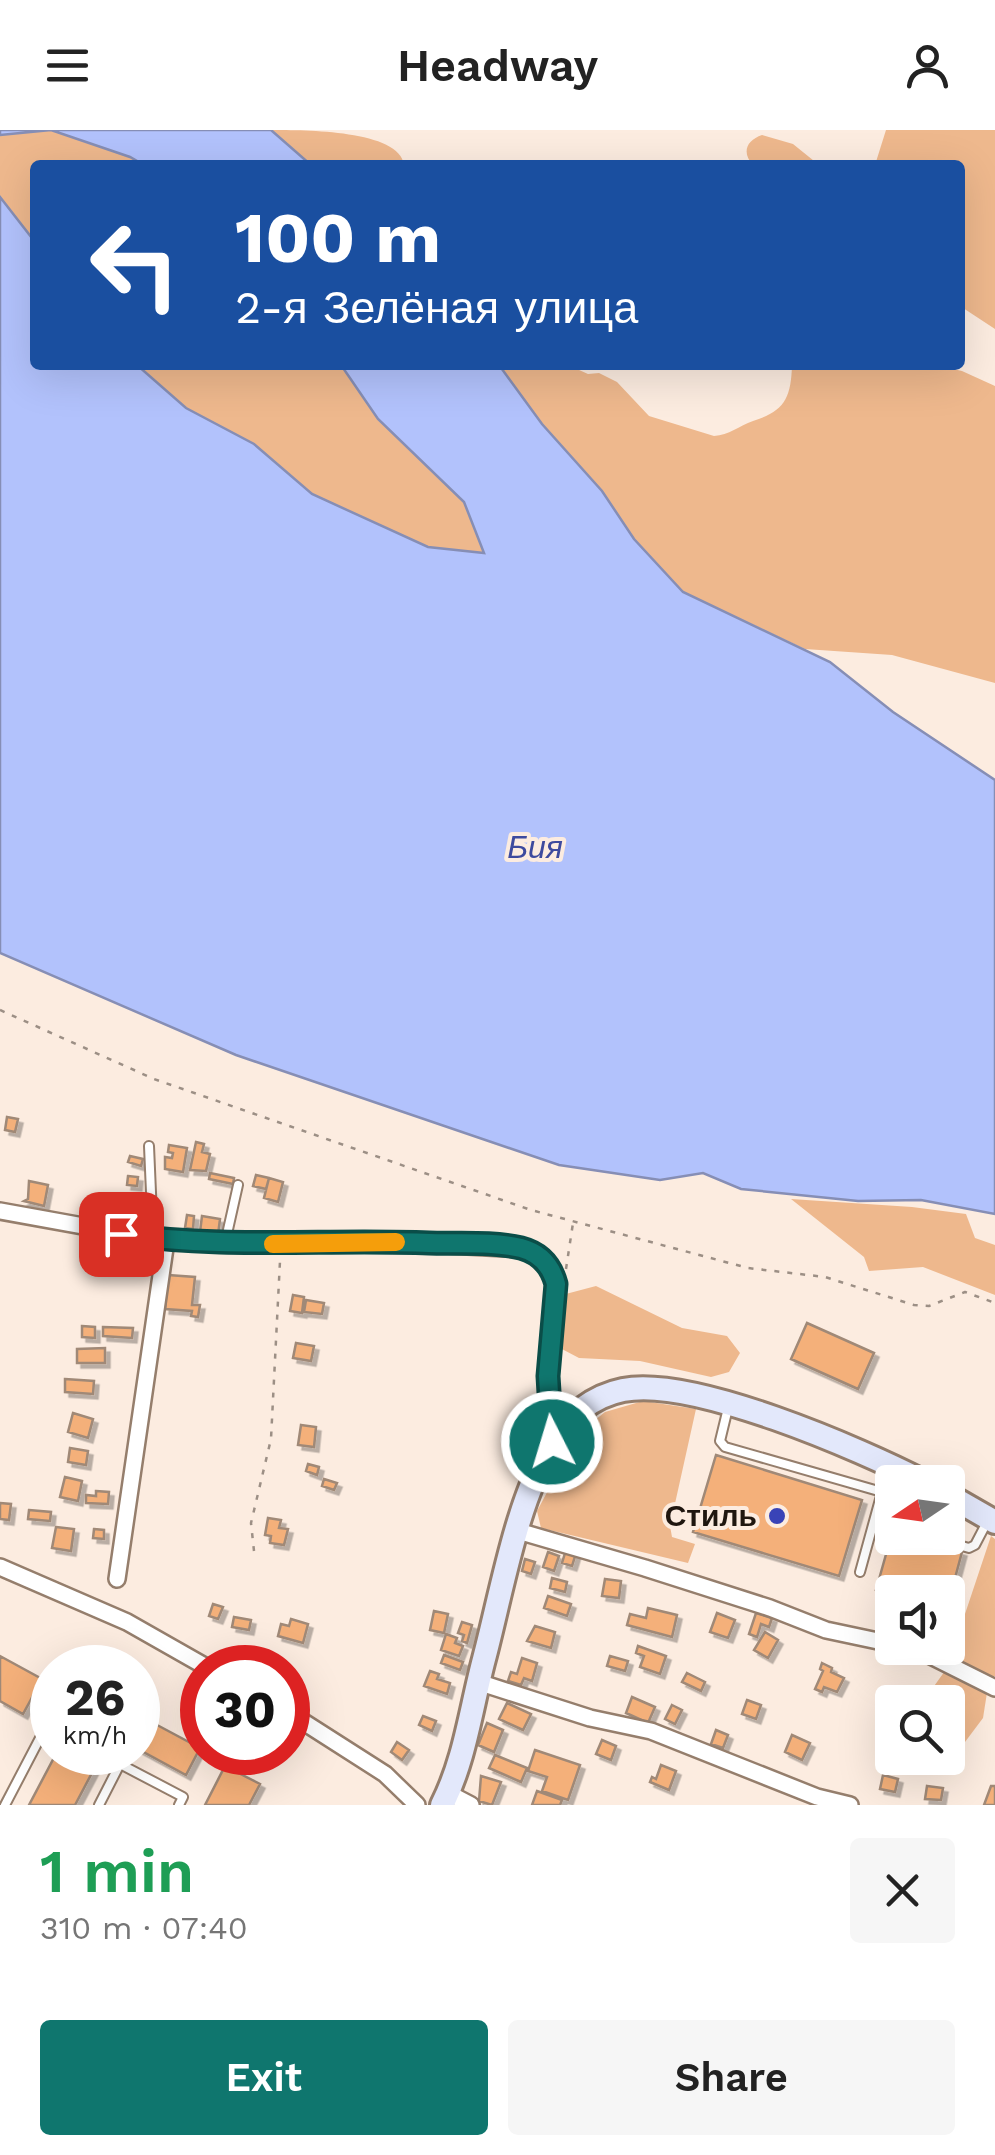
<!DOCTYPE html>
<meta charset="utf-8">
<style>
body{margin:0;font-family:"Work Sans",sans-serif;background:#f6f6f6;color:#222;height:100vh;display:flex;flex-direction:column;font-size:38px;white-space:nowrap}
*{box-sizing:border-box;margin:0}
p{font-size:32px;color:#767676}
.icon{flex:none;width:55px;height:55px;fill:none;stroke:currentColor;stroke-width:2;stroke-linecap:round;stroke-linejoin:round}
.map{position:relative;height:1675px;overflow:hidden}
.drawer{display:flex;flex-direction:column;background:#fff;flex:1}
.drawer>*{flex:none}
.guide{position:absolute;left:30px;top:30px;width:935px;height:210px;border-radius:10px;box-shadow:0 10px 40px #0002;background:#1a4fa0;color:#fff;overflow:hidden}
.needle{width:65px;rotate:257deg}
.tools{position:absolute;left:875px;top:1335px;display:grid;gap:20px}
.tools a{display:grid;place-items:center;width:90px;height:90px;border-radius:10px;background:#fff;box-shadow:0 10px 40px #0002;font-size:50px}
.speed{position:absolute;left:30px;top:1515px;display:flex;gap:20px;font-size:50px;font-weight:700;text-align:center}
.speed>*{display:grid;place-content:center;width:130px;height:130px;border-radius:50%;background:#fff;box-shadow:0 10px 40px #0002;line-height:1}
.speed small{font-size:25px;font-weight:400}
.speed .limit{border:15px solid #d22;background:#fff;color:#111}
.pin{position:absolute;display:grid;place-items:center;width:85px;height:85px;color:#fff;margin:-42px;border-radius:20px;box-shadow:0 5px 15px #0006}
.me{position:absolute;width:110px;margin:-55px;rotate:355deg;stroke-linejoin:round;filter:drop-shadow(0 0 8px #0008)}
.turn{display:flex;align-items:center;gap:35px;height:210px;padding:0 40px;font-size:45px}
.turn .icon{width:130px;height:130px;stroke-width:2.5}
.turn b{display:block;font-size:70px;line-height:85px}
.round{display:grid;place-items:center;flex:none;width:105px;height:105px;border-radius:10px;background:#f6f6f6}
.overview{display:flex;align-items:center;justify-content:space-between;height:170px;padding:0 40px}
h1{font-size:60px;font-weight:600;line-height:75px;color:#1e9e55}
.cta{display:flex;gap:20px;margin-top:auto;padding:20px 40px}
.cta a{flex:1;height:115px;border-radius:10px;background:#0f766e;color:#fff;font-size:40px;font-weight:600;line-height:115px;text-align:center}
.cta a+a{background:#f6f6f6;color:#222}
header{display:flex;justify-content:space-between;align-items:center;height:130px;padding:0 40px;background:#fff;font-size:45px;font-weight:600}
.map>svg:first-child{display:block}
</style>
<header><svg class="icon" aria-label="menu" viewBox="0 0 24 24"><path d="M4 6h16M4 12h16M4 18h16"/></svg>Headway<svg class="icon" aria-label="person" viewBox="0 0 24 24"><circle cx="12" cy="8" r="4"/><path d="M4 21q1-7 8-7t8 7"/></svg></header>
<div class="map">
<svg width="995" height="1675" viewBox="0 0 995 1675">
<defs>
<filter id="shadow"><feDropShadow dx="4.5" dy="4.5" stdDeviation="0" flood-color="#0004"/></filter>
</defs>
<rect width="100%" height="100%" fill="#fcece0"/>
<path fill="#eeb88d" d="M51 0 130 27 144 35H35V112L0 67V5Z
M271 0C305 0 400 0 404 35H311Z
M886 0H995V199L960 176V35H875Z
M762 5 793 14 819 35H753C741 22 747 10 762 5Z
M137 235H341L378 289 464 372 485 423 428 417 312 364 254 314 186 278Z
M499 235H568L588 244 599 243 617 252 649 286 714 306C729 305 739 296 753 291 784 281 791 269 792 235H936L962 241 995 256V553L892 525 805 519 683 462 634 409 602 361 542 294Z
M791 1069 912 1077 966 1084 975 1108 995 1115V1165L923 1137 869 1141 864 1127Z
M596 1156 682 1198 727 1206 740 1223 729 1242 711 1247 640 1231 579 1228 560 1218 553 1189 562 1165Z
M643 1271 696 1279 670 1396 672 1407 695 1414 688 1433 541 1398 537 1381 579 1303 605 1282Z
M991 1406 995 1409V1546L989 1550 983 1588 965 1612 948 1604V1572H928L927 1566 947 1538Z"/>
<path fill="#b2c2fc" stroke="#868eb5" stroke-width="2.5" d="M0 0H271L311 35H144L130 27 51 0 0 5Z
M0 67 35 112V235H137L186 278 254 314 312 364 428 417 484 423 464 372 378 289 341 235H499L542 294 602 361 634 409 683 462 830 532 893 582 995 650V1084L921 1070 858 1071 741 1059 703 1043 660 1050 559 1035 236 925 0 823Z"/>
<path fill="#f4b07a" stroke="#a08977" stroke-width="2.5" filter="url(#shadow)" d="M7 987 18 989 15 1002 5 1000Z
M196 1012 204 1014 202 1022 210 1024 206 1041 190 1040Z
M169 1015 187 1018 183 1042 165 1039V1027L172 1028 173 1023 168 1022Z
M130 1026 143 1029 141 1036 128 1032Z
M210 1043 234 1048 233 1054 209 1049Z
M256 1045 269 1048 266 1059 253 1056Z
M128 1046 138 1047 137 1056 127 1055Z
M269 1048 283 1052 278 1072 264 1068Z
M29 1051 48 1055 44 1076 24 1071 28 1069Z
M87 1073 104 1075 102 1094 84 1092Z
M187 1085 194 1086 193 1099 185 1098Z
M202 1086 220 1089 218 1105 200 1102Z
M168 1145 195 1147 192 1175H200L198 1187 191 1186 192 1181 165 1179Z
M293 1165 304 1167 302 1183 290 1181Z
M306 1170 324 1173 322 1184 304 1182Z
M807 1193 874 1223 858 1259 791 1229Z
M82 1196 95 1197V1208L82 1207Z
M103 1197 133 1198 132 1208 103 1206Z
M296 1213 314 1216 311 1231 293 1228Z
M105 1218V1233H77V1219Z
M65 1249 94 1251 93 1264 65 1262Z
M73 1283 93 1289 88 1308 68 1302Z
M301 1295 316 1297 314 1317 298 1315Z
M70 1318 88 1321 86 1335 68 1332Z
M716 1325 862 1370 839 1446 693 1402Z
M308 1334 319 1337 317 1345 306 1341Z
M65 1347 82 1351 78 1371 60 1367Z
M324 1349 337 1353 334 1360 322 1356Z
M96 1361 109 1362 108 1374 86 1373V1365L96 1366Z
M0 1373 11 1374 9 1390 0 1389Z
M29 1380 51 1382 50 1391 28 1389Z
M268 1388 281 1390 279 1398 288 1399 284 1415 270 1413 271 1406 265 1405Z
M56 1397 74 1399 71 1421 52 1418Z
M94 1399 104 1400V1409L93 1408Z
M892 1403V1408H907L962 1422 948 1474V1462L892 1464 876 1460Z
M566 1420 576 1423 572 1436 562 1433Z
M548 1422 559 1426 554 1441 543 1437Z
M525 1429 535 1432 531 1444 522 1441Z
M552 1448 567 1452 565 1462 550 1458Z
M605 1449 621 1451 619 1468 602 1466Z
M548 1466 571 1474 567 1486 544 1478Z
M213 1474 223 1477 218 1489 209 1486Z
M648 1478 677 1485 672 1507 627 1495 630 1484 646 1488Z
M434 1481 448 1484 444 1503 430 1500Z
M717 1483 735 1490 728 1508 710 1502Z
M756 1483 772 1488 769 1497 761 1494 757 1507 749 1504Z
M234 1487 251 1490 249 1500 232 1497Z
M291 1489 308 1494 303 1513 278 1506 281 1494 289 1496Z
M462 1492 472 1495 467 1513 462 1511 464 1505 458 1503Z
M535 1496 555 1502 551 1518 527 1511Z
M765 1502 778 1510 768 1528 754 1520Z
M446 1504 457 1508 455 1513 463 1516 459 1526 441 1520Z
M638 1516 666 1526 660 1544 640 1537 644 1526 636 1523Z
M444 1525 463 1532 460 1540 441 1533Z
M0 1526 42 1549 23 1584 0 1571Z
M610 1526 628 1531 625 1541 607 1536Z
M522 1528 537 1533 532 1551 524 1548 521 1555 508 1551 511 1542 517 1544Z
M822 1533 832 1538 831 1542 844 1548 837 1562 824 1557 822 1562 815 1559 823 1541 820 1539Z
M430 1541 439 1544 437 1549 450 1553 447 1564 424 1556Z
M687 1543 705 1552 701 1561 682 1552Z
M913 1563 931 1572H909Z
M632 1567 655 1577 648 1593 626 1583Z
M747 1570 761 1575 756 1589 742 1584Z
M507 1573 531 1584 523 1600 499 1589Z
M672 1575 682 1580 675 1594 665 1589Z
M423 1586 436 1591 432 1601 419 1595Z
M144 1588 200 1618 186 1645 138 1619V1600Z
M487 1593 503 1600 494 1622 478 1615Z
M716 1600 728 1605 723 1618 711 1614Z
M792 1605 810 1613 802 1630 785 1622Z
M602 1610 616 1616 611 1630 596 1624Z
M397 1612 409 1620 402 1630 391 1622Z
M535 1620 580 1635 568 1670 542 1661 547 1647 528 1641Z
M57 1622H103L75 1675H29Z
M495 1625 527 1638 521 1652 489 1638Z
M661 1635 676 1641 669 1660 650 1652 652 1647 656 1649Z
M225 1636 260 1654 249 1675H205Z
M883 1645 898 1649 895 1662 880 1659Z
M481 1646 501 1652 492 1675 479 1671Z
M927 1656 943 1658 941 1670 925 1669Z
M991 1656H995V1675H984Z
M537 1661 562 1670 560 1675H532Z"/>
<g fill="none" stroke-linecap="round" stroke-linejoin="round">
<defs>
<path id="service" d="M149 1016 153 1109
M225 1113 238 1055
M728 1278 720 1311 725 1317 882 1362 891 1338
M874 1391 892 1396
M933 1408 969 1418 975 1415 987 1392
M860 1442 882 1362
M5 1675 52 1585
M99 1675 120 1634 183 1667 179 1675"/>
<path id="minor" d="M0 1081 166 1111 258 1115 391 1112 523 1119 547 1134 555 1154 548 1246 552 1312
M518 1401 645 1438 770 1478 826 1500 892 1514
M0 1437 127 1492 208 1538
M117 1449 166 1111
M904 1518 929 1525 995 1558
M478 1552 590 1588 651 1601 817 1667 850 1675
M288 1582 385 1644 417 1675
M448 1663 471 1675"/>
<path id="secondary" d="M948 1365 995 1392
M442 1675C465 1630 471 1578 484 1529 502 1461 516 1373 552 1313 568 1286 593 1266 623 1260 692 1246 860 1319 924 1352"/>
</defs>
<use href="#service" stroke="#957e6c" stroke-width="12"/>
<use href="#minor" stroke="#957e6c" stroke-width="20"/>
<use href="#secondary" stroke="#957e6c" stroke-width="28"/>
<path stroke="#9c8f85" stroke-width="2.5" stroke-dasharray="5 8" stroke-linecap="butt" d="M0 880 154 949 531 1080 748 1138 825 1147 914 1175 929 1176 965 1162 995 1173
M566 1139 573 1093
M254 1421 251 1393 271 1309 280 1131"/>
<use href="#service" stroke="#fff" stroke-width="8"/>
<use href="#minor" stroke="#fff" stroke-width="15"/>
<use href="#secondary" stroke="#e3e8fb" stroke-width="22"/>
</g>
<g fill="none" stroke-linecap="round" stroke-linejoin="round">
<defs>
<path id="route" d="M121 1104C224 1119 326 1109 429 1113 458 1114 492 1111 521 1118 540 1123 551 1135 556 1154L548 1246 552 1312"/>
</defs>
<use href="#route" stroke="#0a4d48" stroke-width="25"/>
<use href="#route" stroke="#0f766e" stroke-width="18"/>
<path stroke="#f59e0b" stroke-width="18" d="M273 1114 396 1112"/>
</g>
<circle fill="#3943b7" stroke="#fcece0" stroke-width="4" cx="777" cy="1386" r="10"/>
<g text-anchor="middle" stroke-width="8" stroke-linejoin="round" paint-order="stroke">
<g font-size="30" font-weight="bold" fill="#1f160f" stroke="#fcece0" text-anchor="end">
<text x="757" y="1396">Стиль</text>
</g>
<g font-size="32" font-style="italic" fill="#3d4a9e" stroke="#fcece0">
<text x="535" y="728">Бия</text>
</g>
</g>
</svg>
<div class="tools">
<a><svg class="needle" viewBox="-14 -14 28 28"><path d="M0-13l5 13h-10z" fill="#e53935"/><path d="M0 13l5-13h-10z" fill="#767676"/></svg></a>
<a><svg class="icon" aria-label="sound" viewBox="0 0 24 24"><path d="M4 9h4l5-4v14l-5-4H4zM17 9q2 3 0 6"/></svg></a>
<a><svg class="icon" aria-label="search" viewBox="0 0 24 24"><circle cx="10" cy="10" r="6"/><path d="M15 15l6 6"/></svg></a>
</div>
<div class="speed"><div>26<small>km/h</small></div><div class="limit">30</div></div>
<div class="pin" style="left:121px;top:1104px;background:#d93025"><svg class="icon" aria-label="arrive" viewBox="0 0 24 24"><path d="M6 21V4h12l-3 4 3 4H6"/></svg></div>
<svg class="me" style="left:552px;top:1312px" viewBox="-20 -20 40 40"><circle r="17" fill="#0f766e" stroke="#fff" stroke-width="3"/><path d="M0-11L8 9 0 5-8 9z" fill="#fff"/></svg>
<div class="guide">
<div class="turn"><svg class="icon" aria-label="left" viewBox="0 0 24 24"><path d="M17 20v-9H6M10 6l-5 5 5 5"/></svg><div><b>100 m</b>2-я Зелёная улица</div></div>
</div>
</div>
<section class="drawer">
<div class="overview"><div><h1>1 min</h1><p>310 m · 07:40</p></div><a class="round"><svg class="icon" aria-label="close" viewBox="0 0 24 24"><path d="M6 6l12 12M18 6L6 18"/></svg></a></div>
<div class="cta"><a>Exit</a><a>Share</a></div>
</section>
